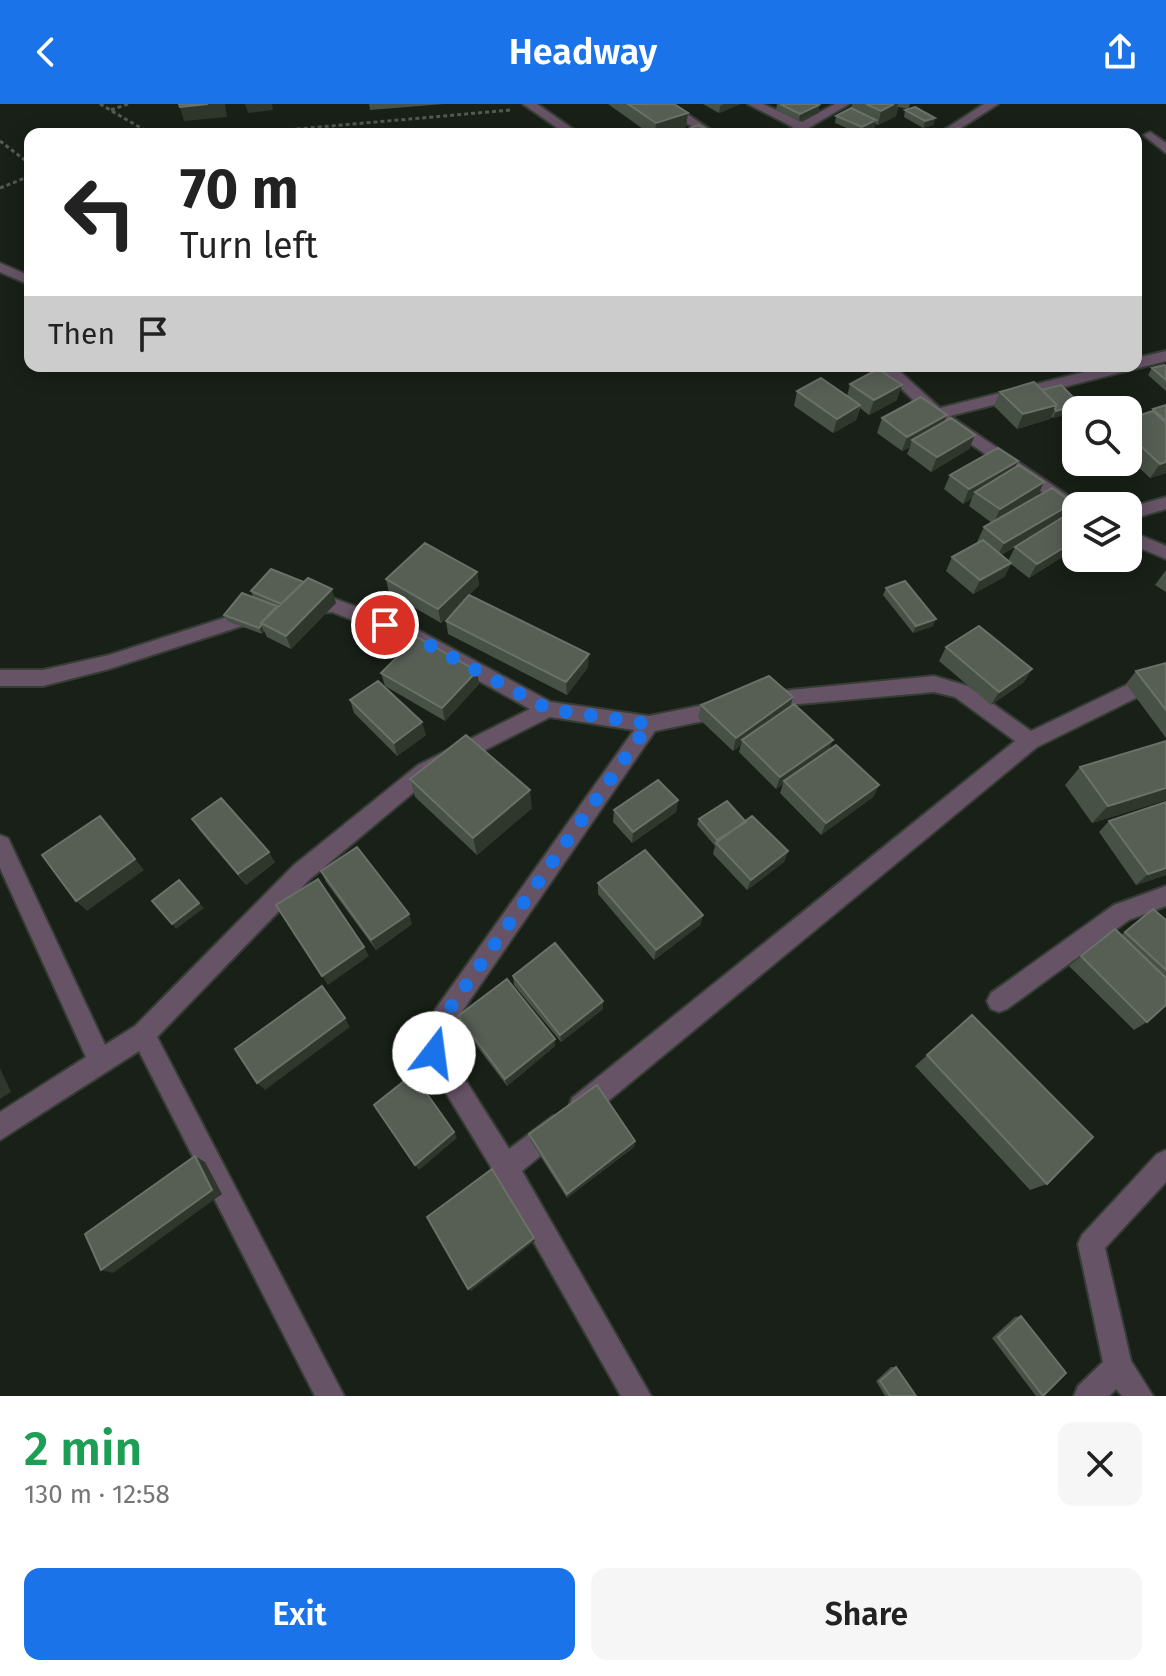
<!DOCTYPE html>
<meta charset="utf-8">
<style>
body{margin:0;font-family:"Fira Sans",sans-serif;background:#f6f6f6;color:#222;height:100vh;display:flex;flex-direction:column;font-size:30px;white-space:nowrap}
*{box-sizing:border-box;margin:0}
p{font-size:26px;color:#767676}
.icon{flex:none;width:44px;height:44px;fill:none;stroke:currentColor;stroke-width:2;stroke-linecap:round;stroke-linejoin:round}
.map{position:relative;height:1292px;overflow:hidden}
.panel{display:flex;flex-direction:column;background:#fff;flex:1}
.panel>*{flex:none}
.top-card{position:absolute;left:24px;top:24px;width:1118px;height:244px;border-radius:16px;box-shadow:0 4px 20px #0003;background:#fff;color:#222;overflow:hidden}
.fabs{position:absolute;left:1062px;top:292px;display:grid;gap:16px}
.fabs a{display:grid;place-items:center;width:80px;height:80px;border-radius:16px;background:#fff;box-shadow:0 4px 20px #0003;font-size:40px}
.pin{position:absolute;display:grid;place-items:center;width:68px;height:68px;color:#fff;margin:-34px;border:4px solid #fff;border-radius:50%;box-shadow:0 2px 8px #0007}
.me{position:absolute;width:88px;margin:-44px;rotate:15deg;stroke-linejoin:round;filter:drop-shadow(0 0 6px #0008)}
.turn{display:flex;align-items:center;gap:28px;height:168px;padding:0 24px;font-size:36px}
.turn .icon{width:104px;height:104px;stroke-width:2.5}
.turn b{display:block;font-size:56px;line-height:68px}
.then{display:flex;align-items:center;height:76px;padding:0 24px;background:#0003;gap:16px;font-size:30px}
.round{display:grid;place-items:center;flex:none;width:84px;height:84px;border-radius:16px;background:#f6f6f6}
.headline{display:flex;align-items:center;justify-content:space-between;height:136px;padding:0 24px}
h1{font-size:48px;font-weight:600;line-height:60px;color:#1e9e55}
.primary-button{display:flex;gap:16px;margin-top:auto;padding:16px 24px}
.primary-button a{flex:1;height:92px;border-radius:16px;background:#1a73e8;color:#fff;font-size:32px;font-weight:600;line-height:92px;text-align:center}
.primary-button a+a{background:#f6f6f6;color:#222}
header{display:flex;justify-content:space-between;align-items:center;height:104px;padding:0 24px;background:#1a73e8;color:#fff;font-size:36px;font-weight:600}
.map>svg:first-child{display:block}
</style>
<header><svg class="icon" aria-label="back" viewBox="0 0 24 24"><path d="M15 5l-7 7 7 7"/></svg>Headway<svg class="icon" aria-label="share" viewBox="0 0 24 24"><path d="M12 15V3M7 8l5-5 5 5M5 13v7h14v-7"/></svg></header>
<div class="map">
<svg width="1166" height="1292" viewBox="0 0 1166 1292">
<rect width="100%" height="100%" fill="#182017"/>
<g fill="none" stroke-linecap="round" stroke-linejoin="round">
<defs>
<path id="street" d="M523 0H537L580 30H566Z
M658 0H672L717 30H703Z
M748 0H763L802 18 835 0H849L798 30H783L793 23Z
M984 0H998L952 30H938Z
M1150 28 1166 39V49L1146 33 1144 31Z
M0 159 30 172V181L0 168Z
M1166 247V257L950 312 1082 401 1076 402V411L932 314 878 262H894L940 304 1108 262H1136V254Z
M1166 393V405L1128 416V404Z
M1128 426 1166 442V455L1128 439Z
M333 494 418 526 551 598 649 612 723 597 730 599 733 605 730 611 723 613 655 627 454 919 447 947 509 1045 553 1012 562 1016 566 1025 562 1034 522 1067 651 1292H621L497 1073 422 949 435 906 634 626 550 613 432 673 310 775 157 933 344 1292H315L139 947 0 1036V1008L86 953 0 764V731L8 734 105 941 135 922 294 761 418 661 530 605 404 536 332 508 310 510 301 503 310 496Z
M255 504 264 511 261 516 109 565 43 582H0V566H43L109 551Z
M934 572 968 582 1031 627 1137 576 1144 573 1166 578V594L1146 589 1037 643 590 1012 581 1015 572 1012 569 1003 572 994 1015 637 955 593 934 588 766 603 759 601 756 595 759 589Z
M1166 782V802L1129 816 1007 905 999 908 991 905 987 897 991 889 1114 801Z
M1166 1046V1078L1105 1144 1131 1257 1153 1292H1122L1116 1285 1109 1292H1074L1078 1282 1103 1258 1078 1140 1082 1131 1157 1050Z"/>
</defs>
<use href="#street" stroke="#353d34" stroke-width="4"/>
<path stroke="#535a52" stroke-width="3" stroke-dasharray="4 3" stroke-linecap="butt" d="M100 0 151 30
M111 6 128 0
M241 30 511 6
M0 37 30 60
M0 84 30 72"/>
<use href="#street" fill="#665366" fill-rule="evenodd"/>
</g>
<path fill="#485146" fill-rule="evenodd" d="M369 0H444L370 6Z
M608 0H674L688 9 686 23 665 30H650Z
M703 0H740L719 9Z
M777 0H816L819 1 818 9 799 17 776 6Z
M852 0H910L908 5 898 3 896 12 878 21 875 20V23L861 30 835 19 836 12 851 4Z
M905 6 935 14 933 21 923 24 904 13Z
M1166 262V287L1148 271 1152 264Z
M850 280 897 296 869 311 860 304 856 316 833 329 794 302 797 287 847 292Z
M1042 286 1080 300 1077 306 1053 314 1051 313 1050 315 1017 325 994 302 1000 288Z
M1166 301V369L1150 374 1128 353V315L1151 308 1153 305Z
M947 311 944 318 975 331 969 345 931 368 907 350 910 343 902 347 877 329 882 314Z
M1018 357 1015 364 1044 378 1037 393 1067 411 1076 405V444L1029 474 1011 460 1004 473 973 490 946 467 952 453 979 439 977 438 984 423 992 419 969 402 972 394 963 400 944 385 950 371ZM1022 439 1015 443 1008 457 1001 451Z
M1166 466V488L1155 481Z
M477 468 479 481 441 519 389 489 386 475Z
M886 484 933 522 913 529 883 491Z
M251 487 336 499 291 545 267 533 264 527 262 530 227 517 224 511 253 493Z
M446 517 588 563 567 591 448 530Z
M946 543 1032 565 1024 578 991 601 939 557Z
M1166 559V634L1126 580 1136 567Z
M381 569 479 580 445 617 385 582Z
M793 593 790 604 833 636 828 646 879 681 873 693 821 731 780 689 783 680 776 685 739 648 741 641 733 647 698 614 701 601Z
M350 596 426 631 397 652 354 609Z
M1080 663 1166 696 1092 719 1065 681Z
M410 675 532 704 477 751 415 693Z
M678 696 676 708 632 739 613 718 614 706Z
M1166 698V771L1136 781 1099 728 1109 717Z
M192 715 275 758 246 781 200 727Z
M699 715 745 717 788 747 784 758 747 786 713 750 715 742 697 721Z
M321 767 412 820 376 846 326 778Z
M598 779 703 811 700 821 654 856 598 790Z
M1153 805 1166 816V901L1147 918 1134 926 1069 862 1115 825 1121 831Z
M513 872 603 897V905L561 938 514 881Z
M972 911 1047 1080 1030 1086 915 962Z
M458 912 555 935V942L507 982 461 921Z
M529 1030 635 1037 634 1043 567 1094 530 1036Z
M1021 1212 1043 1292H1036L992 1234 1015 1213Z
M891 1263H896L916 1292H885L876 1277Z"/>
<path fill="#2f372d" d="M208 0H225L227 13 184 17 180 3Z
M245 0H272L273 6 248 9Z
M724 0H740L719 9 720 2Z
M894 0H898L896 12 878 21 881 7Z
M819 1 818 9 799 17 800 10Z
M688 9 686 23 665 30H655L656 19Z
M935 14 933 21 923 24 925 17Z
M876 16 875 23 861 30 862 23Z
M902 281 897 296 869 311 874 296Z
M1080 300 1076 308 1053 314 1056 307Z
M860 301 856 316 833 329 837 315Z
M1057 301 1050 315 1017 325 1023 310Z
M947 311 941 326 912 336 910 343 902 347 907 333Z
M975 331 969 345 931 368 937 353Z
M1018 357 1011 372 975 388 972 394 963 400 969 385Z
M1166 358V369L1150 374 1160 360Z
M1044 378 1037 393 993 420 1000 405Z
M1073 399 1065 413 997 453 1004 439Z
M1076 436V444L1029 474 1037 460Z
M1011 459 1004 473 973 490 980 476Z
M477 468 479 481 441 519 438 505Z
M332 485 336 499 291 545 286 532Z
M936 515 933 522 913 529 916 522Z
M261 521 264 527 262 530 259 524Z
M589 550 588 563 567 591 566 578Z
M1032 565 1024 578 991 601 999 588Z
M477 567 479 580 445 617 442 604Z
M793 593 789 606 742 636 741 641 733 647 736 634Z
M422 618 426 631 397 652 394 639Z
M833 636 828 648 784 677 783 680 776 685 780 673Z
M879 681 873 693 821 731 826 719Z
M1166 684V696L1092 719 1108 702Z
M530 686 532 704 477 751 473 734Z
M678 696 676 708 632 739 633 728Z
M100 712 144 766 87 807 76 797Z
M788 747 784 758 747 786 751 776Z
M269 748 275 758 246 781 238 770Z
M1166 764V771L1136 781 1148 770Z
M199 799 204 804 176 825 172 820Z
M409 810 412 820 376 846 371 836Z
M703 811 700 821 654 856 656 846Z
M364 843 369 852 328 881 322 872Z
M603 897V905L561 938 560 931Z
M345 914 350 923 265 986 257 979Z
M555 935V942L507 982 505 975Z
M0 964 11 988 0 995Z
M454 1028 457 1034 419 1066 415 1061Z
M635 1037 634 1043 567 1094V1090Z
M195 1052 205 1058 222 1090 113 1169 101 1166Z
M534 1134 535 1137 471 1187 468 1185Z"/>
<path fill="#575f55" stroke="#6a7168" stroke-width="2" d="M179 0H208L180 3Z
M628 0H674L688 9 656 19Z
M780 0H816L819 1 800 10Z
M866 0H894L881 7Z
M915 3 935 14 925 17 905 6Z
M851 4 876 16 862 23 836 12Z
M698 21 708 26 700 30 678 29Z
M958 24 975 30H949Z
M1164 261 1166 262V276L1152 264Z
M878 265 902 281 874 296 850 280Z
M821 274 860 301 837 315 797 287Z
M1034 278 1057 301 1023 310 1000 288Z
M1061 281 1080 300 1056 307 1055 305 1057 301 1042 286Z
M921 293 947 311 907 333 882 314Z
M1166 301V317L1153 305Z
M1153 307 1166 319V358L1160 360 1128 330V315Z
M951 314 975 331 937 353 912 336Z
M998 344 1018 357 969 385 950 371Z
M1019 361 1044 378 1000 405 975 388Z
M1052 384 1073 399 1004 439 984 423Z
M1076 405V436L1037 460 1015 443Z
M983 436 1011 459 980 476 952 453Z
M425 439 477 468 438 505 386 475Z
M271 465 304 478 281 500 251 487Z
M308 474 332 485 286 532 261 519Z
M905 477 936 515 916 522 886 484Z
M242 489 277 502 261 519 262 520 259 524 224 511Z
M469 491 589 550 566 578 446 517Z
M979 522 1032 565 999 588 946 543Z
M417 533 477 567 442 604 381 569Z
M1166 559V606L1136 567Z
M769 572 793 593 736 634 701 601Z
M378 577 422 618 394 639 350 596Z
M794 600 833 636 780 673 742 636Z
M466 631 530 686 473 734 410 675Z
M1166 637V684L1108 702 1080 663Z
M836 641 879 681 826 719 784 677Z
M658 676 678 696 633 728 614 706Z
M221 694 269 748 238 770 192 715Z
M727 697 746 718 717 736 699 715Z
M1166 698V764L1148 770 1109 717Z
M100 712 135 755 76 797 42 751Z
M752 712 788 747 751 776 716 739Z
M357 743 409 810 371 836 321 767Z
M645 746 703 811 656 846 598 779Z
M318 775 364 843 322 872 276 801Z
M179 776 199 799 172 820 152 797Z
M1153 805 1166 816V866L1125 828Z
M1115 825 1166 874V901L1147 918 1081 852Z
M555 839 603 897 560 931 513 872Z
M507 875 555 935 505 975 458 912Z
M322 882 345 914 257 979 235 945Z
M972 911 1093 1033 1047 1080 927 951Z
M413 970 454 1028 415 1061 374 1001Z
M597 981 635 1037 567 1090 529 1030Z
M195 1052 212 1086 101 1166 85 1130Z
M492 1065 534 1134 468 1185 427 1113Z
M1021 1212 1066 1269 1043 1292 998 1233Z
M896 1263 916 1292H890L880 1277Z"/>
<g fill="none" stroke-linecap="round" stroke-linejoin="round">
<path stroke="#1a73e8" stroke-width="14" stroke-dasharray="0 25.2" d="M385 521 411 531 548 605 649 620 443 914 434 949"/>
</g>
</svg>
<div class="fabs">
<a><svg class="icon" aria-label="search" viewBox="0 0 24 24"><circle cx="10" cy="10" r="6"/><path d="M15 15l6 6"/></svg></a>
<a><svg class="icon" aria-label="layers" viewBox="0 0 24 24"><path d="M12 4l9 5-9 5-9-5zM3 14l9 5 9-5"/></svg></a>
</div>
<div class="pin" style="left:385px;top:521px;background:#d93025"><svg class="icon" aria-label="arrive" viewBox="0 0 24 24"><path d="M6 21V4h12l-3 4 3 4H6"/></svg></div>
<svg class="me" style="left:434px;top:949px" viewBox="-20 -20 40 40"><circle r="19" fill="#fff"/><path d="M0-13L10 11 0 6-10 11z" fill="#1a73e8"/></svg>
<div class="top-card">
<div class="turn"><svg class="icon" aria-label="left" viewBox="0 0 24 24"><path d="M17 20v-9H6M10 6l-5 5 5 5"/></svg><div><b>70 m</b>Turn left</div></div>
<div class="then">Then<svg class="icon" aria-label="arrive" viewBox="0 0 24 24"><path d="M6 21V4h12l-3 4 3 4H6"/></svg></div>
</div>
</div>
<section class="panel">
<div class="headline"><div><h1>2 min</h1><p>130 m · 12:58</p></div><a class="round"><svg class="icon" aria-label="close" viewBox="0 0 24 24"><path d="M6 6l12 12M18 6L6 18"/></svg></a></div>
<div class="primary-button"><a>Exit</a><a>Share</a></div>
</section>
